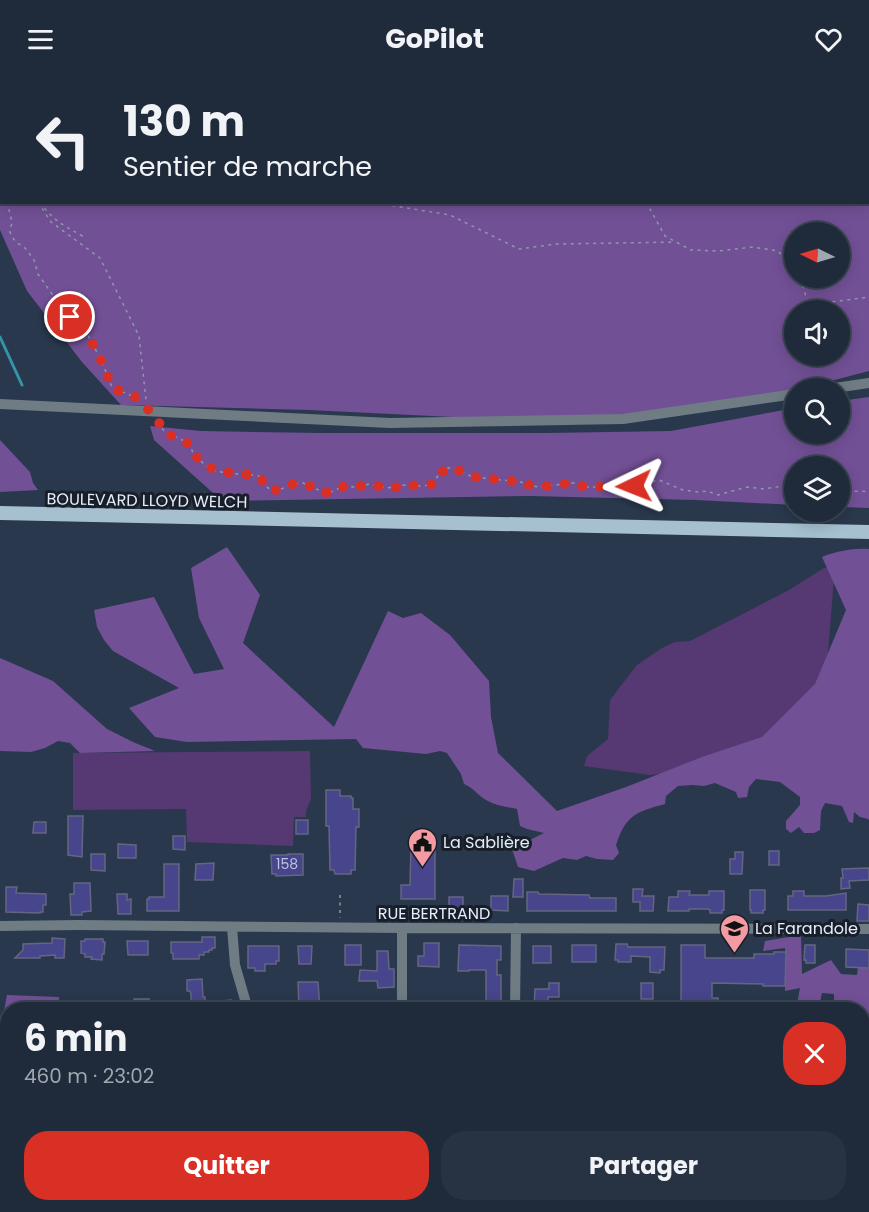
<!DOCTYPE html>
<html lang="fr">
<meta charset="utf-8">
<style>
body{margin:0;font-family:Poppins,sans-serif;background:#273242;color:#f1f3f6;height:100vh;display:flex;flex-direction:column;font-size:22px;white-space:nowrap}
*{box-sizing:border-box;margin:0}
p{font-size:20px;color:#a1a7af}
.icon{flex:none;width:33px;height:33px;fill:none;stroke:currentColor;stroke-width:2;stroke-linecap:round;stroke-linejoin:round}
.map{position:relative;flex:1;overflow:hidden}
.sheet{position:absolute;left:0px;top:924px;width:870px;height:210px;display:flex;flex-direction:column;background:#1f2a3a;border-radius:24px 24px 0 0;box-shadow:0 3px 15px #0003,0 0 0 2px #3c4654}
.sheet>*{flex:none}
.top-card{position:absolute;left:0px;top:0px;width:870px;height:126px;box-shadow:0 3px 15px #0003,0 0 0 2px #3c4654;background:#1f2a3a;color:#f1f3f6;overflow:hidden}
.needle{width:39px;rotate:275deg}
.fabs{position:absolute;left:784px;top:144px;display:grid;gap:12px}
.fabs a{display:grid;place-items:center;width:66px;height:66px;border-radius:50%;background:#1f2a3a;box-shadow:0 3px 15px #0003,0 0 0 2px #3c4654;font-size:30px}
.pin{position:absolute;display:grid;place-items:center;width:51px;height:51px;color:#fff;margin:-26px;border:3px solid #fff;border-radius:50%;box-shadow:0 2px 6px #0007}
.me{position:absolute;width:66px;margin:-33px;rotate:268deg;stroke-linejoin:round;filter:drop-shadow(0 0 4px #0008)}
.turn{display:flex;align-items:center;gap:21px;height:126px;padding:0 24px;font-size:27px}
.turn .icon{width:78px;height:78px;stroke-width:2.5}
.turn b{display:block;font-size:42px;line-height:51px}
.round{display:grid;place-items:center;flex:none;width:63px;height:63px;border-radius:24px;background:#273242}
.head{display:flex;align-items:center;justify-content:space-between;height:102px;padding:0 24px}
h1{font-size:36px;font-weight:700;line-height:45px}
.button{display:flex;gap:12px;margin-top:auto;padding:12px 24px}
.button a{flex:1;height:69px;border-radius:24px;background:#d93025;color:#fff;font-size:24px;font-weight:700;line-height:69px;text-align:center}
.button a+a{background:#273242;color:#f1f3f6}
header{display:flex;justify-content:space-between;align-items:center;height:78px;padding:0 24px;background:#1f2a3a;font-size:27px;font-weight:700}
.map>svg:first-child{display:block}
</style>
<header><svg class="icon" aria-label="menu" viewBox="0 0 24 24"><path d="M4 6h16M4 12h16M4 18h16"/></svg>GoPilot<svg class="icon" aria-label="heart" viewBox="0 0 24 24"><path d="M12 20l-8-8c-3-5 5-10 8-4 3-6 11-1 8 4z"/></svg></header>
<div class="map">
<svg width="869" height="1134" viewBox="0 0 869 1134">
<rect width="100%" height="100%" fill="#29384d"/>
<path fill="#563973" d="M835 488 821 661 692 692 650 697 584 688 587 678 608 661 610 622 637 587 662 570 675 564 690 563 789 512 824 490Z
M310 673 311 721 306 733V739H294L293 768 187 764 186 731 73 732V675Z"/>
<path fill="#725096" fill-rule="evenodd" d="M39 0H869V293L804 310H795V313L694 335 493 341 309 332 121 327 82 284 27 213 0 152V57L1 55 2 124H868V2L38 1ZM795 154H840V200H795ZM795 232H840V278H795Z
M869 319V430L840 429V388H795V427L696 422 530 418 222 423 154 362 150 348 201 353 321 355H547L671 353 795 330V356H840V323Z
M0 362 30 394 33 405 38 412 0 414Z
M227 469 260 517 243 565 334 649 388 533 403 540 421 535 450 557 489 603 491 639 498 675 557 733 626 709 702 679 762 659 815 606 846 532 822 479C837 473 853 470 869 471V742L868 741 860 739 854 734 853 745 849 744 842 728 825 725 821 733 820 752 814 755H804L799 749 791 755 786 751V743L800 727V719L780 704 756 701 749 709 747 719 738 720 736 714 715 705 704 708 692 707 678 708 666 718 665 726C636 734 626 737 616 767L619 775 613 782 597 781 586 778 577 782 563 780 534 793 518 789 512 771 544 755 527 751 520 748 517 731C507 729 497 728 488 723 479 719 474 710 464 706L461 696 447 675 440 673 426 676 363 670 356 661 187 664 155 659 129 630 179 610 113 573 104 562 97 549 94 532 154 519 194 596 224 591 199 540 191 490Z
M0 580 53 603 107 651 133 664 155 673 80 675 70 665 58 663 45 670 31 674 0 673Z
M801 857 802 896 831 882 841 896 857 897 859 880 869 881V979L863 978 862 932 834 931V916L822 915 819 929 796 931 800 910 785 913V870L763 873 765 863Z
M7 917 59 919V931L8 932 7 947 4 933Z"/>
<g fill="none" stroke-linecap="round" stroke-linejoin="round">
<path stroke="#3594a6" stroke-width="3" d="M30 2 31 0
M0 51 2 49
M0 259 22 307"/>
</g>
<path fill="#47458b" stroke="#646681" stroke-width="1.5" d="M326 712H340V718H351V720H353V731H359V749H356L355 792H351V796H335L334 792H330L329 748H326Z
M68 738H83L82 779 68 777Z
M296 742H308V756H296Z
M34 744H46V755H33Z
M173 758H185V772L173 771Z
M118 766 136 767V780H118Z
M411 768H435V821H401V807H410Z
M769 773H779V787H769Z
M735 774H743L742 796H730V781H735Z
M91 776H105V793L91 792Z
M288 776H303V797L276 798V796H272L271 777H288Z
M214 785 213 802H195L196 786Z
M164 786H179V833H147V821H149V819H164Z
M869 790V802L849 803 850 810 841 811V800H843L842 791Z
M514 801H523V819H513Z
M74 805H90L91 833 82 834V837H71L70 816H74Z
M6 809H17L16 815 46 816V827H43V834H40V835L6 834Z
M633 811H643L642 818H654L653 833H640V824H633Z
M750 812H765V832H763V835H751V832H750Z
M678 813H690L689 817H709V813H724V832H722V835H710V832L708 831H689V833H668L669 819H678Z
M793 813H804V818H826L846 815V832H788V818H793Z
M527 814H538L539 816 589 817 590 820H616V833H527Z
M117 816H127V822L131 821V836H118Z
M491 818H508V833L491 832Z
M449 819H463V834H449Z
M858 826 869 827V843H857Z
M202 859H215V870H212V872H209V874H204V877H199V881H173V875H171V864H202Z
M52 860 65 861 64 880H55V877L40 878V880H15L23 872V866L52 865Z
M85 861H103V864H105L104 876H102V882L91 881 92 879H85V876L81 875V863H85Z
M127 863H148V877H128Z
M424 865H439V889L418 888V878H424Z
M616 866H627L628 869H665L664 892H660V895L650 894V879L631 878V884H618V882H615Z
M345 867H361V887H345Z
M459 867 501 868V882H497V897H501V923L486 924V892H469V893H458Z
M572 867H596V884H572Z
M681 867H705V880H754V876H774V874H786L785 908H763V906L712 905V920H718V932H681Z
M805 867H815V885H806V882H804Z
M248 868H279V883H276V886H265V893H255V890H248Z
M298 868H312L311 886H299Z
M533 868H551V885H533Z
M846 871 869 872V890L846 889Z
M377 873H388L389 891H394V909L378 910 377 903H359L360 892 377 893Z
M202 901 203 919H205V928H191V916L190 913H187V902Z
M298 904H318L320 932H299Z
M549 905H559V919H548V932H534L535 911H549Z
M641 905H653V921H641Z
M134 921H149V932H134Z
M231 922V932H214L213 924Z"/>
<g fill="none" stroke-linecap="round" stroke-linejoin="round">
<path stroke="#8d99ab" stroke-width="1.5" stroke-dasharray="3 4.5" stroke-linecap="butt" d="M42 2 43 0
M90 2 91 0
M0 59 2 58
M0 63 2 64
M0 70H2
M7 124 12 144 10 154 12 159 16 164 25 170 34 182 38 196 52 216 56 230 60 234 79 246 89 259 102 284 111 307 115 311 135 319 139 323
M38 124 51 144 100 180 139 258 146 322
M40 124C53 143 65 148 84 159
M370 124 450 137 519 171 556 166 676 164
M646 124 665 158 691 172 718 173 753 169 778 173 795 192
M801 200 808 227 869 219
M158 344C168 362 172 354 187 365 191 367 191 372 194 376 197 380 201 383 204 386 215 398 245 395 259 398L268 410 273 412H279L293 406 303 405 323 414 329 415 344 408 355 409 370 406 386 410 398 409 402 407 423 408 433 406 439 396 448 390H453L473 399 521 404 525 406 538 409 571 405H577L586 409H629L659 402 683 412 699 414 707 413 718 417 747 409 764 411 795 406
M840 411C849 415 859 412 869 414
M340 817V840"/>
<path stroke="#6f7c84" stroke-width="10" d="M835 310 869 305
M0 326 390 345 623 341 795 316
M0 848 79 847 402 850 869 851
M232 849 235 887 248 932
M402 932V850
M515 932 516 850
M0 1013H8
M862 1017H869
M862 1121H869
M296 1126 297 1134
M113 1134 164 1126"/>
<path stroke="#a6c0d0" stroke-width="14" d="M0 435 869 454"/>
</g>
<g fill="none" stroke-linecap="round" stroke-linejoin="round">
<path stroke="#d93025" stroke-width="10" stroke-dasharray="0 18" d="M70 239 79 246 89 259 102 284 111 307 115 311 135 319 156 339 164 354 168 357 175 358 189 366 196 379 201 382 208 389 224 394 259 398 267 410 273 412H279L293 406 303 405 323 414 329 415 345 408 355 409 370 406 386 410 398 409 402 407 423 408 433 406 439 396 448 390H453L473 399 521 404 525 406 538 409 571 405 586 409 634 408"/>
</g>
<defs>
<symbol id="civic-pin" viewBox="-11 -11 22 30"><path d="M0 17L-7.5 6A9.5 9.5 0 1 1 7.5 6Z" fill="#f49aa2" stroke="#181f29"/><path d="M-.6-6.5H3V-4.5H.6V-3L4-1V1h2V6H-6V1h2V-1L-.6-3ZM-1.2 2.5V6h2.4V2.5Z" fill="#111"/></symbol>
<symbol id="school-pin" viewBox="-11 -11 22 30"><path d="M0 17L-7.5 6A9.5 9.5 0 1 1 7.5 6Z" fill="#f49aa2" stroke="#181f29"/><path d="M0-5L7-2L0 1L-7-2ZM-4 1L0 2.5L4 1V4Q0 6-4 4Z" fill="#111"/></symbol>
</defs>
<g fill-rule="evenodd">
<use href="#civic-pin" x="406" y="748" width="33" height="45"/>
<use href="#school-pin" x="718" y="834" width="33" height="45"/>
</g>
<g text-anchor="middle" stroke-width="6" stroke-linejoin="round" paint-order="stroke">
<g font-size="14" fill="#bdc3e0">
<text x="287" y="791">158</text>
</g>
<g font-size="16" fill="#e4edfc" stroke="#181f29">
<text transform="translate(147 422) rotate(1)" y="6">BOULEVARD LLOYD WELCH</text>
<text x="434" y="841">RUE BERTRAND</text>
</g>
<g font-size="16" fill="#e4edfc" stroke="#181f29" text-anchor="start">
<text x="443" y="770">La Sablière</text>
<text x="755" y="856">La Farandole</text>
</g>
</g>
</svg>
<div class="fabs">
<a><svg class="needle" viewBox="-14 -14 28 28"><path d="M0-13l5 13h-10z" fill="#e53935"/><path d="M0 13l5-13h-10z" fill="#a1a7af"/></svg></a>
<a><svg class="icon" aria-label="sound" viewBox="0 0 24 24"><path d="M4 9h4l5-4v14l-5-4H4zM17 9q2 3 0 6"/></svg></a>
<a><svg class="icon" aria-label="search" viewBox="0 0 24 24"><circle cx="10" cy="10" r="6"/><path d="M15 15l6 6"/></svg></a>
<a><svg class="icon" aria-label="layers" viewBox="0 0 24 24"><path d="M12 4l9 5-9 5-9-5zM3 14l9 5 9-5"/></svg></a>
</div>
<div class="pin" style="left:70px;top:239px;background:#d93025"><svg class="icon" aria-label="arrive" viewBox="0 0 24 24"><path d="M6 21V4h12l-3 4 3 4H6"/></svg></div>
<svg class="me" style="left:634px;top:408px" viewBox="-20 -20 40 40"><path d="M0-17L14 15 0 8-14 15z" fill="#d93025" stroke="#fff" stroke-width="4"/></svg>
<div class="top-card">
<div class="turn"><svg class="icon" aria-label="left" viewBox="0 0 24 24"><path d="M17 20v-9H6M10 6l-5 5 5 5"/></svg><div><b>130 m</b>Sentier de marche</div></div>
</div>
<section class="sheet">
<div class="head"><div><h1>6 min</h1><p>460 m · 23:02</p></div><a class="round" style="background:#d93025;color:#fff"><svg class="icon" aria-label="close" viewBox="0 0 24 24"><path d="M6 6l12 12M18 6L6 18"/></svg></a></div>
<div class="button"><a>Quitter</a><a>Partager</a></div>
</section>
</div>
